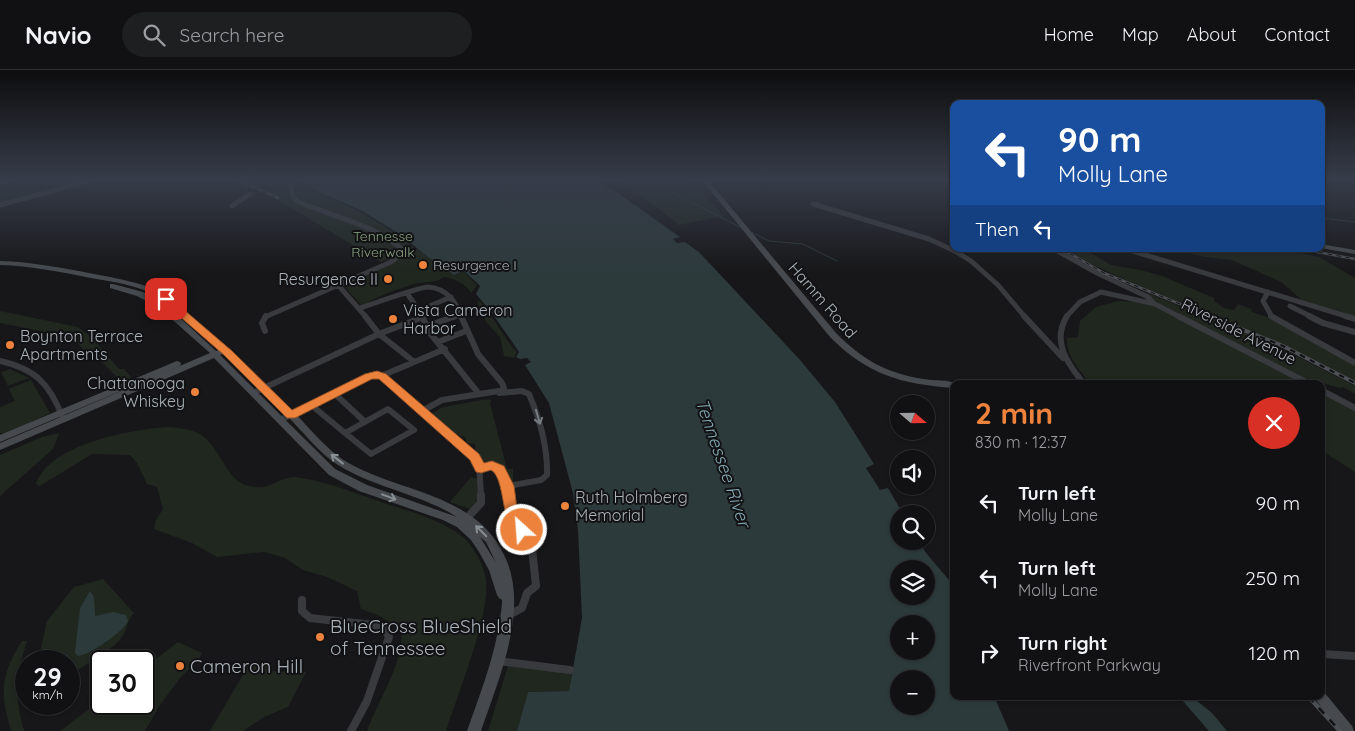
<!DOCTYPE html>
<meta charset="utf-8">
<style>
body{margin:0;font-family:Quicksand,sans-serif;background:#1e1f21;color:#f1f3f6;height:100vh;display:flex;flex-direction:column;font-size:19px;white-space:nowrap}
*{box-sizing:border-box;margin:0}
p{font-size:16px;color:#9c9da0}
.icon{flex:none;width:28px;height:28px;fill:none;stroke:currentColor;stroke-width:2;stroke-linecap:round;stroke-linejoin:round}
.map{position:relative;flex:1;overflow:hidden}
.details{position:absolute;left:950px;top:310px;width:375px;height:320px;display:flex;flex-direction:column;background:#111113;border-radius:10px;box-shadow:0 1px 4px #0004,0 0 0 1px #303133}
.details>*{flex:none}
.top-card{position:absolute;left:950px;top:30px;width:375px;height:152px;border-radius:10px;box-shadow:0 1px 4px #0004,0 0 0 1px #303133;background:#1a4fa0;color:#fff;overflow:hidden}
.needle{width:32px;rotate:110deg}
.fabs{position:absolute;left:890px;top:325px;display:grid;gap:10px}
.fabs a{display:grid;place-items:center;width:45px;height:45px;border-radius:50%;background:#111113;box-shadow:0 1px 4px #0004,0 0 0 1px #303133;font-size:25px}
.speed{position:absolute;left:15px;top:580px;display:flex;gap:10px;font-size:25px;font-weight:700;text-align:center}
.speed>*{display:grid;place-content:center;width:65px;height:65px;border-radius:50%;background:#111113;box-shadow:0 1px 4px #0004,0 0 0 1px #303133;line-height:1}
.speed small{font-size:12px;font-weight:400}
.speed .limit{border:2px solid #111;border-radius:8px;background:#fff;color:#111}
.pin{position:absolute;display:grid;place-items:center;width:42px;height:42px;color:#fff;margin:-21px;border-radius:10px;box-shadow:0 2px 8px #0006}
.me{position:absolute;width:55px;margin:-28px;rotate:334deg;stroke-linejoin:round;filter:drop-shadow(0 0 4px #0008)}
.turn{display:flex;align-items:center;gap:18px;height:105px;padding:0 25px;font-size:22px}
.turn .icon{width:65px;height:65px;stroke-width:2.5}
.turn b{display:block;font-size:35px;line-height:42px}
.then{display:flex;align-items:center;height:48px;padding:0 25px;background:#0003;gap:10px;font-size:19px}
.round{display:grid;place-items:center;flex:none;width:52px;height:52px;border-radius:26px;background:#1e1f21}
.summary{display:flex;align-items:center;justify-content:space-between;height:85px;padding:0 25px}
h1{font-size:30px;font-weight:700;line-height:38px;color:#ec823c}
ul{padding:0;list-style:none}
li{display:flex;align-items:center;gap:15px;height:75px;padding:0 25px}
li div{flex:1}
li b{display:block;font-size:19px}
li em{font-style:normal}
header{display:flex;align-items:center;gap:30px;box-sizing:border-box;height:70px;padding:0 25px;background:#111113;border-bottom:1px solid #303133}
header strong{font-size:24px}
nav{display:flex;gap:28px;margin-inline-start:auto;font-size:18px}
.search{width:350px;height:45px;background:#1e1f21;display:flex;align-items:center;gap:12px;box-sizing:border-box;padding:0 18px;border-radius:28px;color:#9c9da0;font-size:19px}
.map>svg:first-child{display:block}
</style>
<header>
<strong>Navio</strong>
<div class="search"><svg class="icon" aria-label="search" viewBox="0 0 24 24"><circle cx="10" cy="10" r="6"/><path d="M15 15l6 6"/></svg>Search here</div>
<nav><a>Home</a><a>Map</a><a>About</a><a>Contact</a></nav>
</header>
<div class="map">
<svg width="1355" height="661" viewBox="0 0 1355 661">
<rect width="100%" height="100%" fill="#171719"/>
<path fill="#20271f" d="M6 110H86L0 134V113Z
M245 110 292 111 360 142 399 165 415 179 413 181 418 179 454 205 464 202 477 215 471 223C465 213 455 209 444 207 433 214 427 211 414 214 397 219 377 226 362 236L343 215 387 196 403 184 381 192Z
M611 110H690L724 146 679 155 645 128Z
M1066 179H1084L1111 195 1141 200 1162 206 1214 228V231L1224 238 1234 240 1238 234 1251 239 1252 242 1270 248 1355 296V311L1287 276 1127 211 1079 188Z
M1171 179H1283L1319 187 1355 208V246L1303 231 1281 212 1232 190 1206 187Z
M1115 210 1271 273 1355 316V324L1343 317 1340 318 1305 308 1160 234 1151 227Z
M480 231C494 247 503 267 517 282L514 288 504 286 500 267 486 252 477 232Z
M1118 231 1137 232 1156 236 1306 314H1091C1080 301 1066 286 1067 268L1078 267 1080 251 1096 237Z
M0 241 78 257 92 268 119 299H124L132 308 124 311 120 310 97 287 82 278 77 272 50 263 0 253Z
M10 299 29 308 8 316 1 302Z
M31 310 50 343 6 364 0 363V337L15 331 9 319Z
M1321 322 1355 340V402L1321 380Z
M488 329 491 330 490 333 507 399H513V413L499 395 486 393 476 383 475 374 467 373 465 367 458 365 434 346V342L443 337Z
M167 357C178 358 194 359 203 366 218 378 225 401 238 411 242 415 250 416 255 417 269 420 282 406 295 407 328 411 362 426 393 436 416 443 439 450 459 464 471 472 482 491 485 505 494 537 457 626 446 661H367C379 628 402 597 402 561L380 546 361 539 357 521 327 507 303 500 285 488 275 485 264 482 217 487 192 473 154 459 156 450 163 439 157 417 147 414 137 393 130 385 92 384 40 416 36 414C50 374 129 360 167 357Z
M59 363 53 379 0 426V385L42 367Z
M471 407 479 409 478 431 472 440 450 432Z
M103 509 134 543C127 549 128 561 120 570 108 583 84 595 69 606V591H38L47 551 74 517Z
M22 571H27C15 609 14 623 24 661H11C0 623 0 605 22 571Z
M178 572 202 583 198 590 180 608 160 635 145 661H60L101 630V634H144V598Z
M270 595 268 601 306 602 288 637 264 647 243 661H210L248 596Z
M508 596 572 603 569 621 528 622 517 661H488Z"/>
<path fill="#2d3a3c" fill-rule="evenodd" d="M304 110H594L615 121 680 167 673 169 677 173 685 172 699 182 800 290 835 332 874 394 866 398 880 420 888 418 903 444H899V471H919L926 483 954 516V626H994L1009 661H517L528 622 569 621 582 548 578 460 573 423 549 333 525 295 531 292 527 288 520 289 516 287 519 282 492 243 476 224 480 216 464 201 454 205 428 187 401 165 361 140 300 114 307 111ZM899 499H926V526H899ZM899 554H926V581H899ZM899 609H926V636H899Z
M90 521 94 527 95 546 113 542 126 545 128 551C125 560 90 585 78 586L75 583 80 538Z
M1176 626H1191L1212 643 1227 661H1209L1182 630Z"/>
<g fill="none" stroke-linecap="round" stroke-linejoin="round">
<path stroke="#2d3a3c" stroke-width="1" d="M647 110 742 158
M1321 148 1355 152
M751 162 769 171 803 174 837 191"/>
<path stroke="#383a3e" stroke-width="5" d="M0 112 9 110
M813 134 929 169 955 181 971 191 998 215 1025 247
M0 135 92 110
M232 136 250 124
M1054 179 1097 203 1148 227 1155 234
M1126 179 1349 247
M338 215 366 247
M1268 222 1263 231 1272 247
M407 223 423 247
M1290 236 1312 247
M360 238C372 234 420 217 428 217 446 218 457 232 461 247
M420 240 451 227
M265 247 391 192 404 181C375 154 332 147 297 131L293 126 291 116
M452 247 461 244
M1066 247 1080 232 1101 222 1155 234 1180 247"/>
<path stroke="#383a3e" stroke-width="6" d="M365 246 379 264 413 291
M422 246 430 263 479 324
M461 246 478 284 502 313 504 318 499 323 522 321 529 324C540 350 548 376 547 405L541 410 508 416
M1024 246 1063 288
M1067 246C1051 272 1068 294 1084 314
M1178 246 1310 314
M1271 246 1355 293
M1309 246 1323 253 1355 262
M1345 246 1355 249
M427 256 456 246
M265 261 262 253 266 246
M438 272 466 261
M0 291C35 299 49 313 62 346
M381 306 445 279
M1321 320 1355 338
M253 323 379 264 423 247
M334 323 365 352
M316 339 345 363
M388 339 414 360 371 384 345 363Z
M422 341 442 330 499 321
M280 350 369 306 377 304 382 306 479 392 481 426
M481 398 492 395C504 401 508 413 509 426"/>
<path stroke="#383a3e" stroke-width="8" d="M465 450 481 433V425
M302 530V541L310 548 383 556 389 567 367 631 351 661
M507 546 522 538 527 523 536 516 532 478 512 447 509 425
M1321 584 1355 586
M498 591 570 600"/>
<path fill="#464a4e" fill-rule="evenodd" d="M702 110H708L836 263C863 290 886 303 923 309 934 311 948 309 957 314H954V318C901 314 868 305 830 267Z
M1321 174 1355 180V184L1321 178Z
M0 191C32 192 63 198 94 204 115 208 139 212 158 221 176 230 190 245 205 258 235 286 265 314 294 342 309 358 324 376 342 389 397 424 477 421 506 489 529 542 498 610 481 661H467C482 619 498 578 502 533V530L499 528 497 525 489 500 479 482 471 470 457 457 443 450 359 421 329 405 214 288 0 380V373L210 283 158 237 137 226 110 218V214H113L143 222 164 233 216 281 219 280C200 262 181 240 158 227 138 215 114 212 91 208 61 202 31 196 0 195ZM223 284C248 304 271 330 294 353 308 368 321 384 338 395 375 418 421 424 457 447L367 415 335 399 220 285ZM480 467 486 472 496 493Z
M177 291 180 292 181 294 180 296 0 372V365Z
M1321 620 1324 622 1352 656 1354 661H1339L1316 630 1314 626H1321Z"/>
<defs>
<path id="rail-far2" d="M238 110 278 128
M1062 179 1104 203 1212 247
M1301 179 1355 189"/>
<path id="rail-far1" d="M1209 246 1283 276 1355 313"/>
<path id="rail" d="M1308 626 1340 661"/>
</defs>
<use href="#rail-far2" stroke="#4b4f53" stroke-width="2.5"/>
<use href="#rail-far1" stroke="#4b4f53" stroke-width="4"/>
<use href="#rail" stroke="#4b4f53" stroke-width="4.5"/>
<use href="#rail-far2" stroke="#121214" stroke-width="1" stroke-dasharray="4.5" stroke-linecap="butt"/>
<use href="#rail-far1" stroke="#121214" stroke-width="2" stroke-dasharray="5.5" stroke-linecap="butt"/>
<use href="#rail" stroke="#121214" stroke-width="2.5" stroke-dasharray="8" stroke-linecap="butt"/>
</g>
<defs><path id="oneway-shaft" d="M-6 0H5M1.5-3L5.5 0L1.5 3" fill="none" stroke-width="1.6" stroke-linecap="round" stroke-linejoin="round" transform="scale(1.25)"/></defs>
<use stroke="#767c81" href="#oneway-shaft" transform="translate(538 347) rotate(74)"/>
<g stroke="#868e93">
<use href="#oneway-shaft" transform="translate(337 389) rotate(-142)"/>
<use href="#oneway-shaft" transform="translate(389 427) rotate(20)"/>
<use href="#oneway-shaft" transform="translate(481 461) rotate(-135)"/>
</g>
<linearGradient id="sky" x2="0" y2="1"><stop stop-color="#0d0d0e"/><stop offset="0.54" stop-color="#363c49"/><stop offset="1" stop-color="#363c49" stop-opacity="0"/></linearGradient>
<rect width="1355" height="202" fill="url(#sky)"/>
<path fill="#ec823c" stroke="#995427" d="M166 226 169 227 232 281 292 340 365 304 377 301 386 304 479 384 484 393 492 391 504 396 514 416 518 446 528 460 526 464C499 474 508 409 491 400L481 403 476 402 470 390 379 309H372L295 348H287L224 285 162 231 161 229Z"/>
<g fill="#ec823c" stroke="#121214" stroke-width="2">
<circle cx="423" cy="195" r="5"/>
<circle cx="388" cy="209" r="5"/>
<circle cx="393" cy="249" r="5"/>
<circle cx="10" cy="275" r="5"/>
<circle cx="195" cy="322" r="5"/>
<circle cx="565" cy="436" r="5"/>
<circle cx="320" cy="567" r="5"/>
<circle cx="180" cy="596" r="5"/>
</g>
<g text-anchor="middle" stroke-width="4" stroke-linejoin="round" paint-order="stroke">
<g font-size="14" fill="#88a281" stroke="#121214">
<text x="383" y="171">Tennesse<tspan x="383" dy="16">Riverwalk</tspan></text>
</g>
<g font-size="14" fill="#a9b2b8" stroke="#121214" text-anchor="start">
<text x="433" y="200">Resurgence I</text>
</g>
<g font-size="16" fill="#a9b2b8" stroke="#121214" text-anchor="start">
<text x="378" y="215" text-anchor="end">Resurgence II</text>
<text x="403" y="246">Vista Cameron<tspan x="403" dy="18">Harbor</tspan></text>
<text x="20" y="272">Boynton Terrace<tspan x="20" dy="18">Apartments</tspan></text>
<text x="185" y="319" text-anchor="end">Chattanooga<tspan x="185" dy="18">Whiskey</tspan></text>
<text x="575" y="433">Ruth Holmberg<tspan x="575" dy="18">Memorial</tspan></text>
</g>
<g font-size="16" fill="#a9b2b8" stroke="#121214">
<text transform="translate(823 230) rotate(49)" y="6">Hamm Road</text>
<text transform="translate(1239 261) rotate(27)" y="6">Riverside Avenue</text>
</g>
<g font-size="18" font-style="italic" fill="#82a8b2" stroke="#121214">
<text transform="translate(723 393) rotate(71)" y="6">Tennessee River</text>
</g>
<g font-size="19" fill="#a9b2b8" stroke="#121214" text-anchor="start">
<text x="330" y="563">BlueCross BlueShield<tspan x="330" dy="22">of Tennessee</tspan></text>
<text x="190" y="603">Cameron Hill</text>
</g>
</g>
</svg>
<div class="fabs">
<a><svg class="needle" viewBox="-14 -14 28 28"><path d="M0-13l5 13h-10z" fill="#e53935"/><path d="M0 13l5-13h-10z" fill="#9c9da0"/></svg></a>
<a><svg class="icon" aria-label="sound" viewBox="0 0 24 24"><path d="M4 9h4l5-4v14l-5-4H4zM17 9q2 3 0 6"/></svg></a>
<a><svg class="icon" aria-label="search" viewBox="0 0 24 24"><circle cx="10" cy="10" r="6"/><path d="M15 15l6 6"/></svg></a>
<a><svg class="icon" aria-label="layers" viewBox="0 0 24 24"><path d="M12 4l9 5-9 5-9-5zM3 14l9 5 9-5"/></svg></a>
<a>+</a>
<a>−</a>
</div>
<div class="speed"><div>29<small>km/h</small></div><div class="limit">30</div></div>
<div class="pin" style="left:166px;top:229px;background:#d93025"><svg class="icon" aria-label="arrive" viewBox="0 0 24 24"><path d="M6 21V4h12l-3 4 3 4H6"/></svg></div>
<svg class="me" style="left:522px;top:460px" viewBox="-20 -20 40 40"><circle r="17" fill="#ec823c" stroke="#fff" stroke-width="3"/><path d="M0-11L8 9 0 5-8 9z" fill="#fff"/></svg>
<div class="top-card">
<div class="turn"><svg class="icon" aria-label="left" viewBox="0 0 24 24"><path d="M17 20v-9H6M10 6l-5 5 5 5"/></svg><div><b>90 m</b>Molly Lane</div></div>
<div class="then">Then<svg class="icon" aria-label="left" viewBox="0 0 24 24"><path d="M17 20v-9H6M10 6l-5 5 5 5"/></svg></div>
</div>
<section class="details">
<div class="summary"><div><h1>2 min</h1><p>830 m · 12:37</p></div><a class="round" style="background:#d93025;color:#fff"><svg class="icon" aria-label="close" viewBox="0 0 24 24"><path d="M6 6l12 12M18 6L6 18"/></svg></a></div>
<ul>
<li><svg class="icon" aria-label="left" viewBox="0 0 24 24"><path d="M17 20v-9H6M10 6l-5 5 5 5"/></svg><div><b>Turn left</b><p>Molly Lane</p></div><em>90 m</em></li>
<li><svg class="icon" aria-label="left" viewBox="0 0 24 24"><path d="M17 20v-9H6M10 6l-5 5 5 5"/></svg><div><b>Turn left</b><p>Molly Lane</p></div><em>250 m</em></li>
<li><svg class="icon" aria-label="right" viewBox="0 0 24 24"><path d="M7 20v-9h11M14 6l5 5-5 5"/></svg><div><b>Turn right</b><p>Riverfront Parkway</p></div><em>120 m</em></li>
</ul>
</section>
</div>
